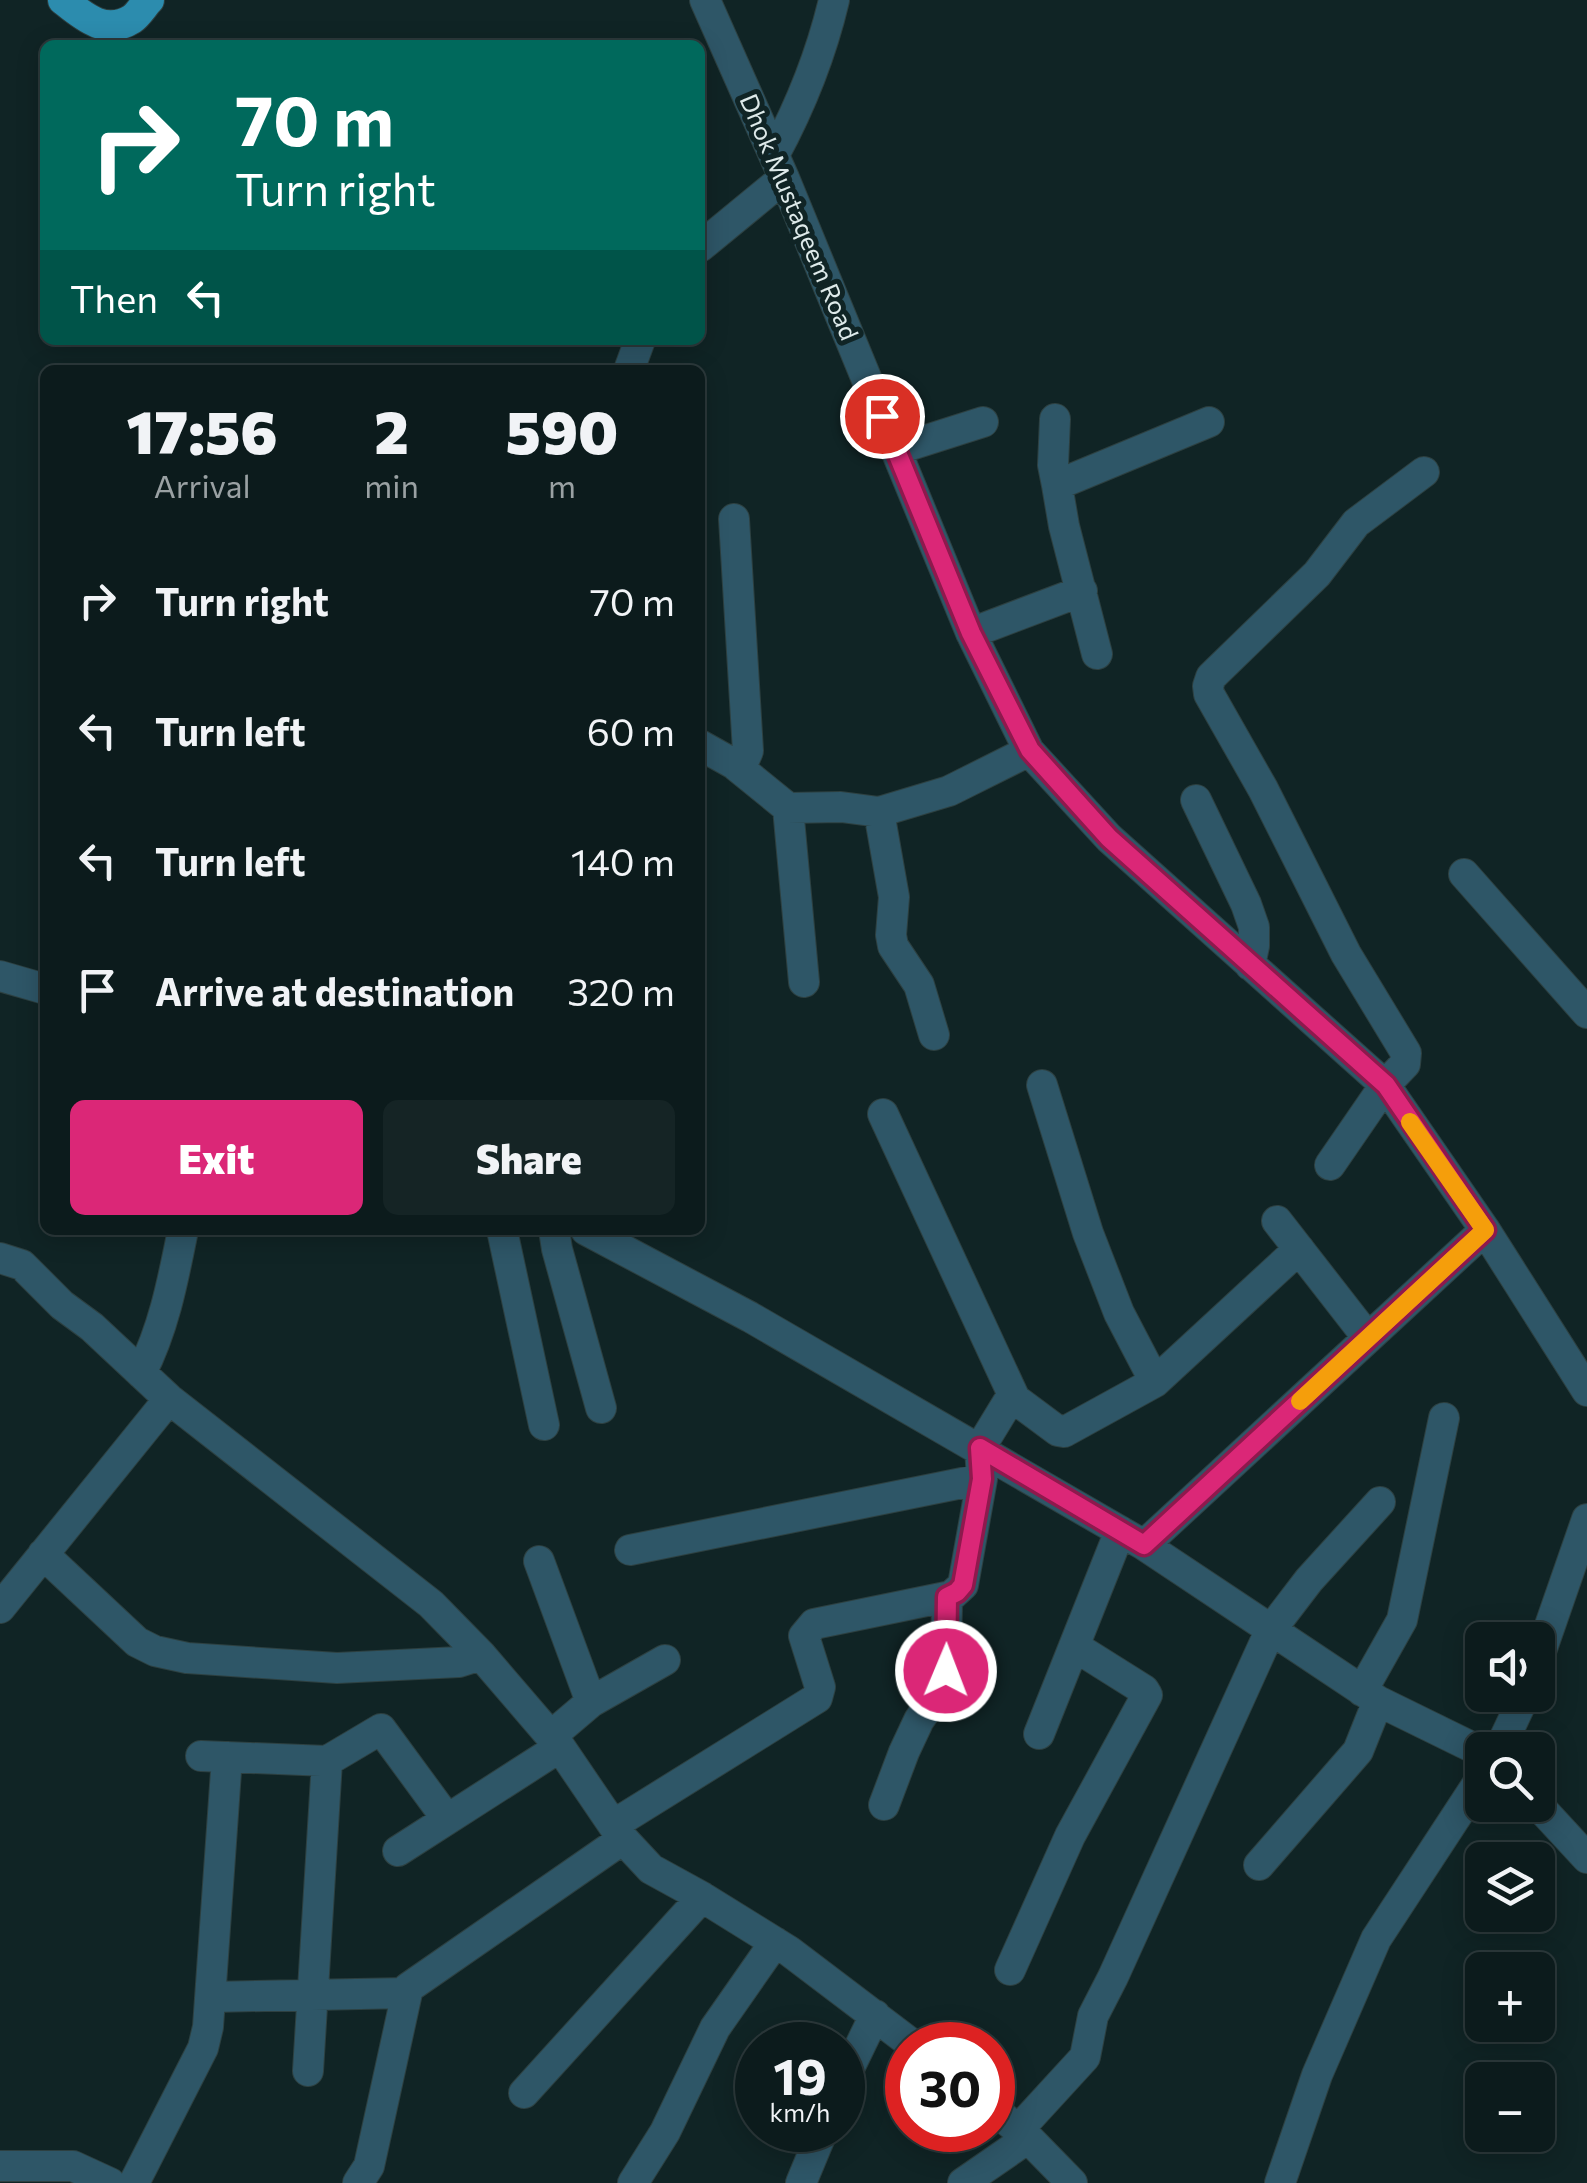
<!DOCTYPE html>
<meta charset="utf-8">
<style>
body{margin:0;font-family:Commissioner,sans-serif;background:#152425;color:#f1f3f6;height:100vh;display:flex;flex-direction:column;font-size:38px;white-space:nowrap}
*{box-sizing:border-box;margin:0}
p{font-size:32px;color:#9aa1a3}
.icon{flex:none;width:55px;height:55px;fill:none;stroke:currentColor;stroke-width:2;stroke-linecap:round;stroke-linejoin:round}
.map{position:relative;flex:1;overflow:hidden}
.side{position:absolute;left:40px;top:365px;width:665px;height:870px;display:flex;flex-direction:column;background:#0c1b1c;border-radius:15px;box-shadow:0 5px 25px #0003,0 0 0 2px #2c393b}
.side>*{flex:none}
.hud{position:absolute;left:40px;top:40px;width:665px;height:305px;border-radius:15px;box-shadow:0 5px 25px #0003,0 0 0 2px #2c393b;background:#00695c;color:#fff;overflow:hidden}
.buttons{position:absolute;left:1465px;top:1622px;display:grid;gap:20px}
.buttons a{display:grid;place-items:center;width:90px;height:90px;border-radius:15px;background:#0c1b1c;box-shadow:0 5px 25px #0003,0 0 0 2px #2c393b;font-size:50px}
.speed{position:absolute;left:735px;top:2022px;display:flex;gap:20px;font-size:50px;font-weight:700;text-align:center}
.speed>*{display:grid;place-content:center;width:130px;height:130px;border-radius:50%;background:#0c1b1c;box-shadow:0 5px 25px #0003,0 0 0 2px #2c393b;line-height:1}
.speed small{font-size:25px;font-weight:400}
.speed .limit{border:15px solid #d22;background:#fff;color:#111}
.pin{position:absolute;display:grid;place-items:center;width:85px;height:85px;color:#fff;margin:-42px;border:5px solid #fff;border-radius:50%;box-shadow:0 2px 10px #0007}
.me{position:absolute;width:110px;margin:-55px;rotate:1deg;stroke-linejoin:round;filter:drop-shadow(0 0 8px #0008)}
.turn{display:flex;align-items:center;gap:35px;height:210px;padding:0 30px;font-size:45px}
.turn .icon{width:130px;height:130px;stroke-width:2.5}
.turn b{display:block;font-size:70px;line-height:85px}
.then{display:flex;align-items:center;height:95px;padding:0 30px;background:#0003;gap:20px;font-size:38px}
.eta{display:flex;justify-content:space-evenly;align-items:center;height:170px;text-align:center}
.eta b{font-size:60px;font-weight:800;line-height:70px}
.cta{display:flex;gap:20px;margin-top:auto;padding:20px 30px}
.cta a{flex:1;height:115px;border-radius:15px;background:#db2777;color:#fff;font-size:40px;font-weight:800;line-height:115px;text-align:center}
.cta a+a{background:#152425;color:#f1f3f6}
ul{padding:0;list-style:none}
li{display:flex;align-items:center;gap:30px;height:130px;padding:0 30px}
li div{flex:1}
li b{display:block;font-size:38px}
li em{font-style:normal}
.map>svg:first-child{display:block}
</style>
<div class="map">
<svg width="1587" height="2183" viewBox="0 0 1587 2183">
<rect width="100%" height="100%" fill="#102425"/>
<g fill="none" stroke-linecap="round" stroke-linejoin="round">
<defs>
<path id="minor" d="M705 0 784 178 971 633 1029 751 1109 838 1385 1085 1485 1230 1587 1391
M774 155C801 105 821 55 834 0
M700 247 784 178
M629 370 640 340
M1055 419 1053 465 1057 485 1064 526 1097 654
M895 450 983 422
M1057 485 1209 422
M971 633 1082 591
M700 745 734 764 788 808 841 807 879 812 949 791 1029 751
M734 764 745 758 748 751 734 519
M1196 800 1246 904 1254 927V946L1250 965
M788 808 804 982
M879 812 894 897 891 935 893 946 919 985 934 1035
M1464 874 1587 1013
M0 976 45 989
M1042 1085 1088 1233 1119 1313 1155 1382
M883 1114 1015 1399
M1330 1165 1385 1085 1405 1064 1406 1053 1346 954 1263 789 1209 694 1208 686 1211 677 1317 574 1356 523 1424 472
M1277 1221 1368 1338
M502 1230 544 1425
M554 1230 557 1249 601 1408
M586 1230 750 1317 1144 1545 1378 1701 1358 1751 1259 1865
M0 1258 22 1265 62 1305 92 1327 169 1399 431 1604 481 1655 560 1747 613 1825
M141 1373C164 1328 173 1280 183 1230
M1144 1545 1485 1230
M630 1550 982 1479 980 1448 1008 1402 1015 1399 1058 1431 1064 1432 1155 1382 1299 1249
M43 1554 137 1642 155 1651 187 1658 337 1668 459 1662 481 1655
M539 1561 591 1702
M0 1608 169 1399
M1538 1660 1587 1519
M1362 1691 1402 1620 1444 1418
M1378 1701 1482 1752
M1039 1734 1120 1531
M551 1736 591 1702 665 1660
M1499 1750 1525 1695
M201 1756 327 1761
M884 1805 904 1752 919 1720 941 1689 946 1671 947 1597
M1538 1805 1587 1858
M623 1839 651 1869 702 1897 789 1951 913 2045
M398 1851 560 1747
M1010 1970 1070 1836 1147 1695 1144 1690 1074 1646
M211 1997 407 1993
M308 2071 327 1761 381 1729 447 1819
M842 2083 875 2015
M524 2093 702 1897
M992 2108 1028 2138
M1019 2129 1085 2057 1093 2016 1113 1977 1270 1631 1309 1580 1380 1502
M0 2166H73L110 2183
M134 2183 203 2048 208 2027 227 1757
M358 2183 369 2166 408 1988 623 1839 613 1825 817 1698 820 1687 804 1636 814 1624 951 1596 963 1585 982 1479
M633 2183 665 2132 715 2028 775 1942
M801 2183 823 2130
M963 2183 1028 2138 1072 2183
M1280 2183 1317 2075 1376 1939 1482 1777"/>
<path id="major" d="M63 0C83 16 105 36 132 19 138 15 144 5 149 0"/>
</defs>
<use href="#minor" stroke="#2d4041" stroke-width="32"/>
<use href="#major" stroke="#2d4041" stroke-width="32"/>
<use href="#minor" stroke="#2e5667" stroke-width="30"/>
<use href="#major" stroke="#2c8cae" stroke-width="30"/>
</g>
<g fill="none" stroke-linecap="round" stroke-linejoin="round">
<defs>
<path id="route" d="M882 416 971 633 1030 750 1109 838 1386 1085 1485 1230 1144 1545 980 1448 982 1479 963 1585 957 1592 947 1597 946 1671"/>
</defs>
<use href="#route" stroke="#8e194d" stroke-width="25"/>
<use href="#route" stroke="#db2777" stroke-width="18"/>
<path stroke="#f59e0b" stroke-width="18" d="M1300 1401 1485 1230 1410 1122"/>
</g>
<g text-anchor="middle" stroke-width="10" stroke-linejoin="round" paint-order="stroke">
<g font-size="25" fill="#deeaea" stroke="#102425">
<text transform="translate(799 217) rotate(67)" y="9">Dhok Mustaqeem Road</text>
</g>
</g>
</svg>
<div class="buttons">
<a><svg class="icon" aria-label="sound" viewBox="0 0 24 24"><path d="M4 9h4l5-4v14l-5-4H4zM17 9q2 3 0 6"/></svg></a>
<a><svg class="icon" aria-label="search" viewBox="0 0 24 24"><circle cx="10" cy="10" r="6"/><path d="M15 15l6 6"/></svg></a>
<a><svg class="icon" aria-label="layers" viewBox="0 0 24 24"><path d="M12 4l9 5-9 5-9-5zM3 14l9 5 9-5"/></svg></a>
<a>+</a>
<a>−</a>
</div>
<div class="speed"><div>19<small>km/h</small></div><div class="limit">30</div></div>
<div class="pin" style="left:882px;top:416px;background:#d93025"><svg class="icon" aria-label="arrive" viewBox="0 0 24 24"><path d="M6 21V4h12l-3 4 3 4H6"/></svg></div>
<svg class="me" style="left:946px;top:1671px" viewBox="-20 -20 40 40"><circle r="17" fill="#db2777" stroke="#fff" stroke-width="3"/><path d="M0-11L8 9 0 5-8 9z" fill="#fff"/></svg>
<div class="hud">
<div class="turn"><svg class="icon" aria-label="right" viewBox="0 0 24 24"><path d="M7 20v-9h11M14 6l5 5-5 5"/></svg><div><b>70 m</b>Turn right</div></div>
<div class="then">Then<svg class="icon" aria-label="left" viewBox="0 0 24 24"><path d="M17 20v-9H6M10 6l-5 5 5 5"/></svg></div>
</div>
<section class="side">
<div class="eta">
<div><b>17:56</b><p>Arrival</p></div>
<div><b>2</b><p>min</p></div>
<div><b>590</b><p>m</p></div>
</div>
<ul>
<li><svg class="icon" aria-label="right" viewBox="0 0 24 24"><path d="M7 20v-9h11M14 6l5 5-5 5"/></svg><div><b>Turn right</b></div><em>70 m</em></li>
<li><svg class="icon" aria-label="left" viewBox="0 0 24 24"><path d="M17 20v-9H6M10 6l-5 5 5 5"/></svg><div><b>Turn left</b></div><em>60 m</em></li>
<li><svg class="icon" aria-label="left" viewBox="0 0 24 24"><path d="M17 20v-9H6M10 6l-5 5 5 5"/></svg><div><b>Turn left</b></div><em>140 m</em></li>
<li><svg class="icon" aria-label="arrive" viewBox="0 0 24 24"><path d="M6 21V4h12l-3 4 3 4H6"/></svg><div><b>Arrive at destination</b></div><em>320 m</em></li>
</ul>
<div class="cta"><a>Exit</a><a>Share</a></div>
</section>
</div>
